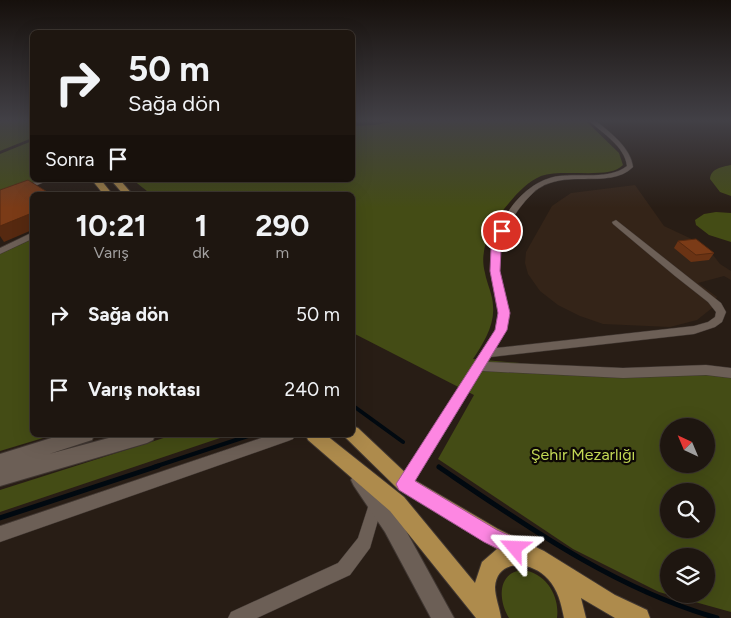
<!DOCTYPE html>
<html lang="tr">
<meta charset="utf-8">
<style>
body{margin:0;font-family:Figtree,sans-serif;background:#2b231e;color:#f1f3f6;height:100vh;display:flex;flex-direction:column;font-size:19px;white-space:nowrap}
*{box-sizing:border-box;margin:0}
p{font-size:16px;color:#a19f9f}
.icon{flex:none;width:28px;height:28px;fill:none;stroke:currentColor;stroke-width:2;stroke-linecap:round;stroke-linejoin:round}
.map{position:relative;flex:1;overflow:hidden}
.drawer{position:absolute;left:30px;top:192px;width:325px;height:245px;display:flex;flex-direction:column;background:#1e1610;border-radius:8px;box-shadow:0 5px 20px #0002,0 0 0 1px #3c3530}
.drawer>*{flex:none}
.banner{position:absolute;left:30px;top:30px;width:325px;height:152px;border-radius:8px;box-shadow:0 5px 20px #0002,0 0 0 1px #3c3530;background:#1e1610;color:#f1f3f6;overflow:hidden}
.needle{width:32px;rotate:316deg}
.tools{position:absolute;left:660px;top:418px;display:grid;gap:10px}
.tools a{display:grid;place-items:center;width:55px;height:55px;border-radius:50%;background:#1e1610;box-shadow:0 5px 20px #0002,0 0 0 1px #3c3530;font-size:25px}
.pin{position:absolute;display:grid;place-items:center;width:42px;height:42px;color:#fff;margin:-21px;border:2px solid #fff;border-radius:50%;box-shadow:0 1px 5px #0007}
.me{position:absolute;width:55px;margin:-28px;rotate:296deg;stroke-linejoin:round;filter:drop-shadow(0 0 4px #0008)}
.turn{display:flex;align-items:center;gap:18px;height:105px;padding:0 15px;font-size:22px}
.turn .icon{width:65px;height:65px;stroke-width:2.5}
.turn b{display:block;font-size:35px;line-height:42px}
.then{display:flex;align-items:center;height:48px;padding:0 15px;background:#0003;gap:10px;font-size:19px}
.eta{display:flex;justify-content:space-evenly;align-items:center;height:85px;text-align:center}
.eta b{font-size:30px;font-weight:700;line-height:35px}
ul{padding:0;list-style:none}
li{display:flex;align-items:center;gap:15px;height:75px;padding:0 15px}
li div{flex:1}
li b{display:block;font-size:19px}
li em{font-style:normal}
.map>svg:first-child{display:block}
</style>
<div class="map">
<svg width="731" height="618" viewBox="0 0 731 618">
<rect width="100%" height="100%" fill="#281d15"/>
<path fill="#342418" d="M635 185 664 226 696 241 713 255 720 264 731 271V280L724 276 698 283 717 297 712 308 697 320 670 327 603 324 580 316 558 305 540 291 528 274 525 263 526 252 552 206 571 193Z"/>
<path fill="#444c15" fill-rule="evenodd" d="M0 121H32V138L0 151Z
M397 121H586L619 153 623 165C610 180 563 168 541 176 529 181 518 192 509 203 493 221 478 248 485 273 487 284 493 295 493 306 495 325 483 344 473 359L588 369 731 370V612L659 592 573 549 438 459 474 395 353 333 352 195H152L133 180H352L353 126 375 125ZM669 426H706V464H669ZM669 491H706V529H669ZM669 556H706V594H669Z
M32 141V180H39L0 195V154Z
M731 165V196L720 192 710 179C711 168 722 167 731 165Z
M716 212 731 213V242L709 235 696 225 695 220 704 214Z
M32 239V435H53L0 451V254Z
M173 435H229L0 512V490Z
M523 570C546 573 560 596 557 618H509C498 600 497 572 523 570Z"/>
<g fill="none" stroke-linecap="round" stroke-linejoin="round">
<path stroke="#010910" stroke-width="4" d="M352 405 403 442
M154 467 251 435"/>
<path stroke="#010910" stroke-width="5" d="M439 467C526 526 615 589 717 618
M0 518 158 466"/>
<defs>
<path id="minor" d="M589 121H596C610 132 631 148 633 167 609 191 562 166 533 193 511 214 495 245 500 275 506 310 517 313 496 348L694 326 708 322 715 317 716 312 708 302 675 276 613 224 612 222 616 220 721 303 726 312 722 322 715 327 694 334 491 357 488 362 623 368 706 365 731 368V378L706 375 623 378 482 371 410 489 405 491 400 489 398 484 400 479 496 330C497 324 499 318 499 312 499 297 491 284 491 270 488 232 519 181 559 176 581 173 609 180 627 166 625 147 603 133 589 121Z
M40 180H49L0 201V196Z
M29 234H32V239L0 254V248Z
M270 435H295L293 439 288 441 0 542V526Z
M376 496 381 498 383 503 370 548 350 575 257 618H228L231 612 338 563 358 538 371 498Z"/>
<path id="tertiary" d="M360 471 366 474 399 518 454 618H431L385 532 354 486 351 480 354 474Z"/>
<path id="secondary" d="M61 435H94L92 440 49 454 120 435H155L153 440 147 443 0 486V454Z"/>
<path id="primary" d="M92 180H101L113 195H104Z
M111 180H120L133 195H124Z
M352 426 358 428 411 478 498 529 544 551 615 595 647 610 650 618H615L581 598 586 618H564C561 603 558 590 548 579 532 561 497 558 495 587 495 597 500 609 501 618H476L390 511 308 440 306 435H326L404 497 475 583 482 562 497 549 399 490 346 438 345 435H352Z"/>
</defs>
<use href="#minor" stroke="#403732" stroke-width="1"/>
<use href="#tertiary" stroke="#403732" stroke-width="2"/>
<use href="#secondary" stroke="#403732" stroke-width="2"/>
<use href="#primary" stroke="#403732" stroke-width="2"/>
<use href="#minor" fill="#6c5f56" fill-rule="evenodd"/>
<use href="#tertiary" fill="#6c5f56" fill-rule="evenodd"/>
<use href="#secondary" fill="#6c5f56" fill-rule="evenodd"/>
<use href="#primary" fill="#ae8b4c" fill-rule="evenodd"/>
</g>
<path fill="#6a3314" d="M678 241 714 253 709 260 691 262 674 248Z"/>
<path fill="#562910" d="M32 213V230L4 242 0 236V226Z"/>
<path fill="#7b3b17" stroke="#562910" d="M28 180 52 195H32V213L0 226V190Z
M696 239 714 253 696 255 678 241Z"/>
<linearGradient id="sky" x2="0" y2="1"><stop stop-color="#16100c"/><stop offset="0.58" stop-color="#424046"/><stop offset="1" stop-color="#424046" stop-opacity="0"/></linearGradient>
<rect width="731" height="208" fill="url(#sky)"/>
<path fill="#fd86e2" stroke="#a45793" d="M502 228 507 231 501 249 500 271 510 313 507 330 415 481 497 530 522 541 524 548 522 554 515 557 484 542 399 490 396 484 495 330 498 313 490 271 491 249 498 231Z"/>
<g text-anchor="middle" stroke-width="4.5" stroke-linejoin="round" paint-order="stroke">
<g font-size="16" fill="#c3d855" stroke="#0d0805">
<text x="583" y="460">Şehir Mezarlığı</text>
</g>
</g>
</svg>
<div class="tools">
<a><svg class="needle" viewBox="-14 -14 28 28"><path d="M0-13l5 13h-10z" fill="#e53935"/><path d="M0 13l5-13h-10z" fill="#a19f9f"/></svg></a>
<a><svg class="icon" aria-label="search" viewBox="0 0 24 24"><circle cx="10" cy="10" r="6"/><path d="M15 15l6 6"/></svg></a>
<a><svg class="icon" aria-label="layers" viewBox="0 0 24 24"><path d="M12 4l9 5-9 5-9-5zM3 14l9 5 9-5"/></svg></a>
</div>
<div class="pin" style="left:502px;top:231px;background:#d93025"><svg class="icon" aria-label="arrive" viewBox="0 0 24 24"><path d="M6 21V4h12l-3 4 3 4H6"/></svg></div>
<svg class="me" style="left:515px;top:548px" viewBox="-20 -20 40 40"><path d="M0-17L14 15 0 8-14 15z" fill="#fd86e2" stroke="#fff" stroke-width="4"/></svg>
<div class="banner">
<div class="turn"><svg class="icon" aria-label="right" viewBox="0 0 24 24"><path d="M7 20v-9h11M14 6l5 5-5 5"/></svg><div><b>50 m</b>Sağa dön</div></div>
<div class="then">Sonra<svg class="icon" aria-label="arrive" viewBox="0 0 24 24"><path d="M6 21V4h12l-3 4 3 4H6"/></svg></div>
</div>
<section class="drawer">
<div class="eta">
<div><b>10:21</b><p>Varış</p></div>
<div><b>1</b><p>dk</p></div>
<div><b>290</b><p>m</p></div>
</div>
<ul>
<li><svg class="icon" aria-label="right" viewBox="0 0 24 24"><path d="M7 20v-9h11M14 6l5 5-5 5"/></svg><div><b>Sağa dön</b></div><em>50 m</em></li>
<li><svg class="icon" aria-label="arrive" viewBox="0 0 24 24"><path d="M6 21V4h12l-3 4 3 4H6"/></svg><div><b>Varış noktası</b></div><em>240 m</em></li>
</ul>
</section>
</div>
